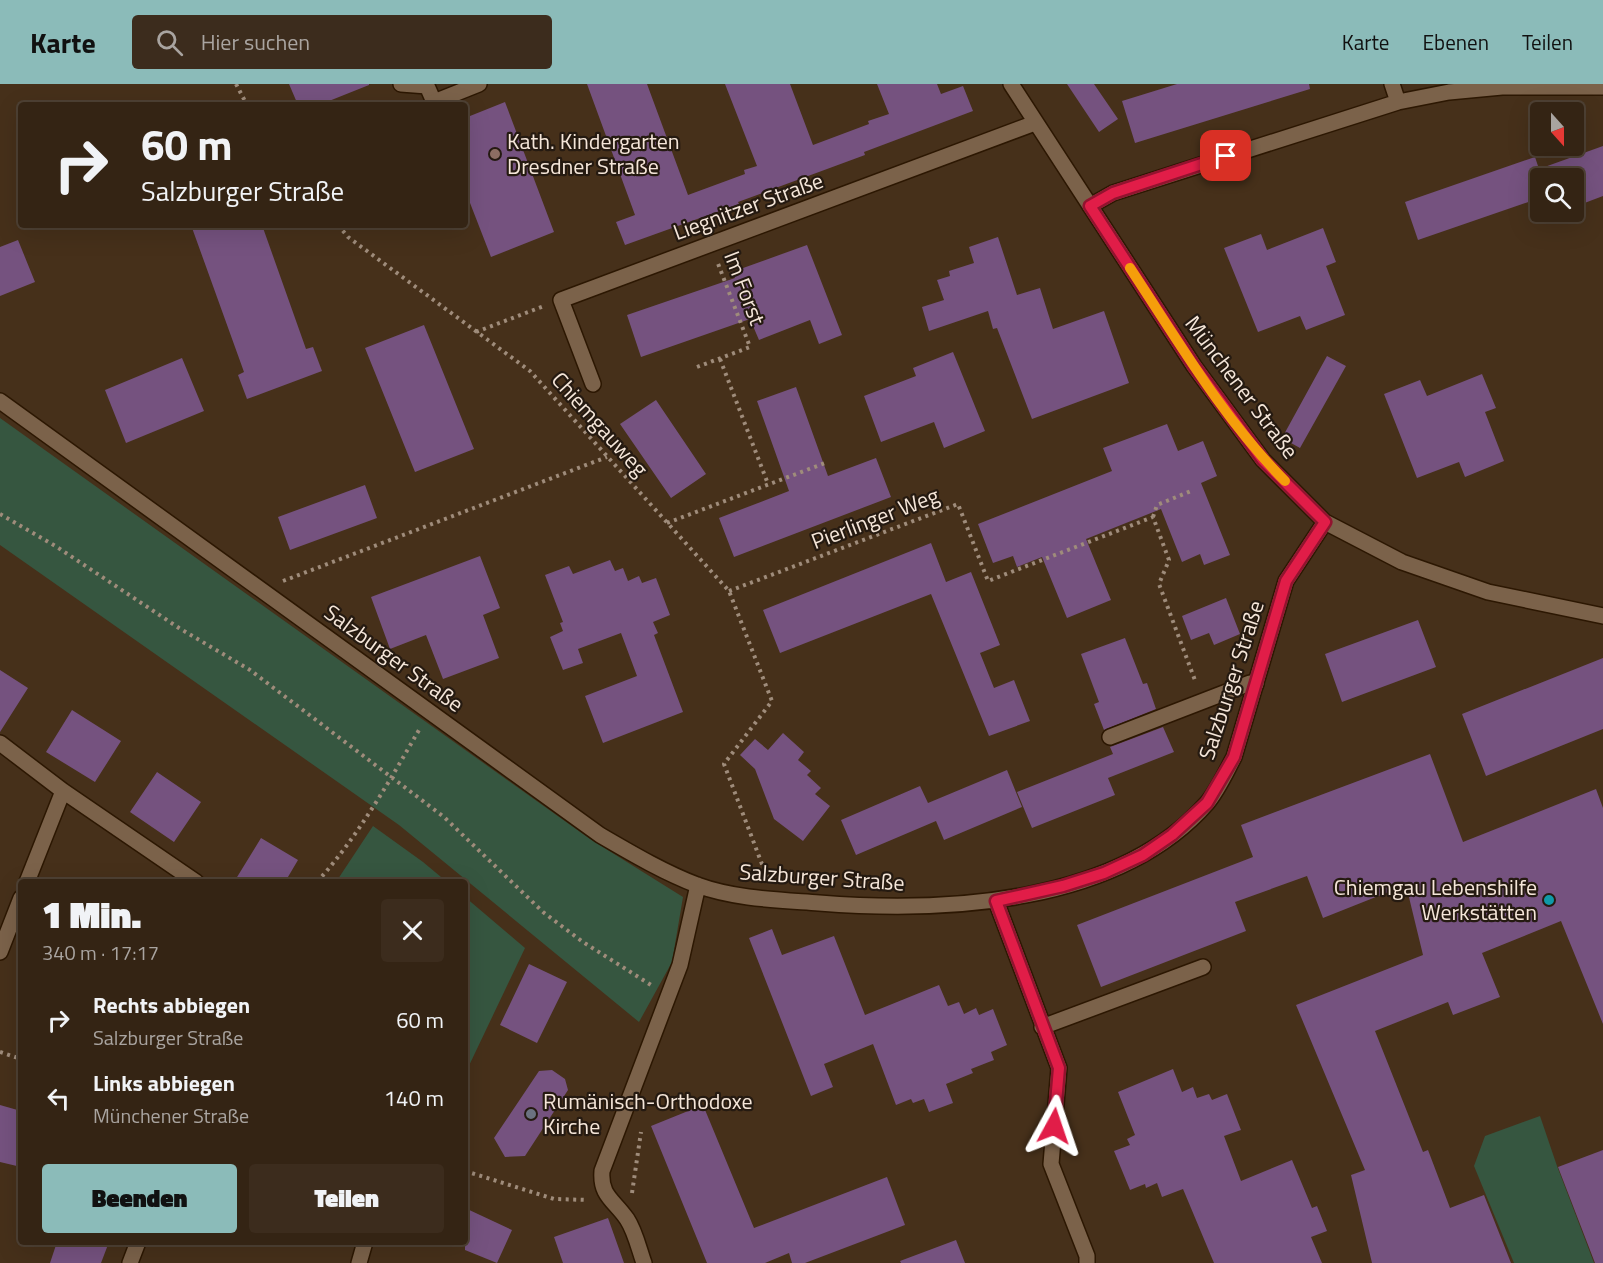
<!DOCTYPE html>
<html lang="de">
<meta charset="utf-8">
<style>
body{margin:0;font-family:"Titillium Web",sans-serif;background:#3c2c1d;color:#f1f3f6;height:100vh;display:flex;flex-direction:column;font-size:22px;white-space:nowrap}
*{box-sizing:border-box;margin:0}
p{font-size:20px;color:#a9a4a0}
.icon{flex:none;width:33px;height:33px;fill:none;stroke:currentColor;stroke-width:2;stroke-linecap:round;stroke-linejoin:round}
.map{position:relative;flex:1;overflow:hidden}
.details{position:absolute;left:18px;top:795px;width:450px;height:366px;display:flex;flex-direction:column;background:#342414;border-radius:6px;box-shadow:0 6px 24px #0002,0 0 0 2px #4e4134}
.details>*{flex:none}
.hud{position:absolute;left:18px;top:18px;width:450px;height:126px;border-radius:6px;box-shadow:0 6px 24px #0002,0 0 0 2px #4e4134;background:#342414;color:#f1f3f6;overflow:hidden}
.needle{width:39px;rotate:159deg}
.fabs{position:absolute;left:1530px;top:18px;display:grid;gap:12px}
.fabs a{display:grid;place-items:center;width:54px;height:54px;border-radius:6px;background:#342414;box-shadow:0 6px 24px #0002,0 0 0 2px #4e4134;font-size:30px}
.pin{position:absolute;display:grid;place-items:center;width:51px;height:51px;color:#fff;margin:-26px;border-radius:12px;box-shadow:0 3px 9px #0006}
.me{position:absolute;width:66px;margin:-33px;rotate:5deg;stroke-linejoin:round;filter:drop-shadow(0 0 4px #0008)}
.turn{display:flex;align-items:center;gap:21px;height:126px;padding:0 24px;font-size:27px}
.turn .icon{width:78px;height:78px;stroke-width:2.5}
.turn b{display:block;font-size:42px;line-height:51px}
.round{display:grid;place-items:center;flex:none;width:63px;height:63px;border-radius:6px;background:#3c2c1d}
.overview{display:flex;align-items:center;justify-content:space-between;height:102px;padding:0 24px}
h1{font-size:36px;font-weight:800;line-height:45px}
.button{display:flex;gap:12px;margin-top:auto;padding:12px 24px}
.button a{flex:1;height:69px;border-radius:6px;background:#8bbbb9;color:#111;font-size:24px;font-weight:800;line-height:69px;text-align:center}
.button a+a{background:#3c2c1d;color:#f1f3f6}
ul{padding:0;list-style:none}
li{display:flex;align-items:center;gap:18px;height:78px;padding:0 24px}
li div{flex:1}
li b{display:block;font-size:22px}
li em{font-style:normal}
header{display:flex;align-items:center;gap:36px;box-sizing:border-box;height:84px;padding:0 30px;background:#8bbbb9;color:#111}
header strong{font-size:28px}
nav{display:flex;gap:33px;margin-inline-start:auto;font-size:21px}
.search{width:420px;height:54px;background:#3c2c1d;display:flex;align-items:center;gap:15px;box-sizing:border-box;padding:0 21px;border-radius:6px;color:#a9a4a0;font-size:22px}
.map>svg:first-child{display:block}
</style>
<header>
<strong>Karte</strong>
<div class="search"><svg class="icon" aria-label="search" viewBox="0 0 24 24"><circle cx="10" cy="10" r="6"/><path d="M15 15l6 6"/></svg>Hier suchen</div>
<nav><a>Karte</a><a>Ebenen</a><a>Teilen</a></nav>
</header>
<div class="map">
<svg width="1603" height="1179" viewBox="0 0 1603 1179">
<rect width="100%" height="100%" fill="#46301a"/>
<path fill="#365640" d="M0 334 590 755 683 813 672 878 639 938 399 741 0 461Z
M373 742 423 778 447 798H336Z
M465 813 525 864 465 990Z
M1540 1032 1557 1082 1594 1179H1514L1474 1082 1485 1052Z"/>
<path fill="#75527f" d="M289 0H369V1L319 21H298Z
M587 0H647L688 111 745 90 744 86 757 82 725 0H790L813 61 869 40 868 37 889 30 877 0H937L941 10 963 2 973 27 864 68 865 71 738 118 739 120 625 161 616 138 635 131Z
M1067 0H1094L1118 35 1099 48Z
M1177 0H1309L1310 5 1135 59 1122 17Z
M505 18 554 148 491 173 465 106V34Z
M1603 62V112L1574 123V94H1540V114L1418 156 1405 118 1535 73 1539 85Z
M191 141H262L306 265 313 263 322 287 247 315 238 291 244 288Z
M1323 144 1336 178 1326 182 1345 231 1306 246 1300 232 1258 248 1224 164 1261 150 1267 166Z
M998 153 1017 211 1040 204 1053 245 1104 227 1129 299 1032 335 997 244 993 245 988 227 929 247 922 223 944 216 937 196 950 192 949 187 974 179 969 163Z
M18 156 35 198 0 212V163Z
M807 161 842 251 819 260 810 236 759 256 750 235 641 273 627 231 735 194 732 188Z
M424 241 474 365 415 388 365 264Z
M953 268 985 347 944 364 934 338 881 358 864 312 916 292 913 284Z
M1327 272 1346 282 1300 364 1282 354Z
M182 274 204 327 126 359 105 306Z
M1482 290 1496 324 1485 328 1504 377 1465 393 1459 378 1417 394 1384 310 1420 296 1427 312Z
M796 303 828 392 876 374 891 413 734 473 719 434 789 407 757 317Z
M656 316 706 390 671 414 620 340Z
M1167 340 1178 367 1203 357 1217 392 1201 399 1230 471 1204 481 1200 470 1182 478 1161 425 1086 455 1111 516 1067 534 1042 473 1017 483 1013 472 993 479 978 440 1112 387 1103 364Z
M365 401 377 434 290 466 278 433Z
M931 459 946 498 971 488 1000 561 980 569 994 604 1014 596 1030 637 989 652 931 510 780 569 763 526Z
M480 472 500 524 483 531 499 574 443 595 426 551 390 565 371 513Z
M610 476 615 487 623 484 628 497 639 492 642 499 656 494 670 531 653 538 658 549 654 551 683 628 603 659 585 612 637 592 621 549 578 565 583 579 563 586 550 553 563 547 560 539 563 538 545 491 569 482 573 490Z
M1226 514 1240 550 1214 561 1209 549 1191 556 1182 532Z
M1418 536 1436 583 1342 618 1325 570Z
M1125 554 1143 600 1147 599 1156 625 1104 646 1094 620 1099 618 1081 570Z
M1603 574V645L1486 692 1462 630Z
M0 586 28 604 0 648Z
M72 626 121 657 95 698 46 668Z
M1163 643 1174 668 1108 694 1115 711 1032 744 1017 708 1113 670 1110 663Z
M783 649 804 668 798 676 811 687 807 691 821 704 815 710 830 722 803 757 774 735 755 685 740 671 755 655 768 666Z
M1430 670 1463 758 1596 705 1603 724V940L1561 837 1482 869 1500 913 1453 931 1448 918 1375 947 1423 1068 1428 1066 1450 1124 1484 1111 1511 1179H1372L1351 1091 1365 1086 1296 921 1423 871 1406 801 1323 834 1307 792 1235 818 1246 847 1101 903 1077 841 1253 773 1241 741Z
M1007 686 1022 723 944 756 936 737 856 771 841 736 920 702 928 719Z
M157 688 201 718 174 758 130 728Z
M261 754 298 776 285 798H234Z
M772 845 782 871 834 852 865 931 939 901 948 922 959 918 964 930 976 924 979 931 993 925 1007 961 991 968 994 976 971 985 973 989 946 1000 953 1019 929 1028 924 1015 913 1019 911 1015 896 1021 873 960 824 980 833 1003 811 1012 749 854Z
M529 880 567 898 537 959 500 941Z
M1173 985 1182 1008 1193 1003 1197 1014 1209 1010 1212 1016 1227 1010 1241 1046 1224 1052 1241 1097 1292 1076 1312 1124 1317 1122 1327 1147 1311 1153 1322 1179H1214L1183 1105 1162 1113 1157 1099 1146 1104 1145 1100 1130 1106 1114 1067 1130 1061 1127 1055 1135 1051 1118 1008Z
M552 986 565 995 568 1006 525 1072 505 1073 494 1054 539 987Z
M0 1021 21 1027V1083L0 1078Z
M703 1021 754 1144 887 1093 905 1141 805 1179H792L789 1169 765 1179H707L651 1042Z
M1603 1066V1179H1595L1558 1083Z
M465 1124 512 1146 497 1179 465 1166Z
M608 1134 624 1179H563L554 1153Z
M956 1156 965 1179H901L900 1177Z
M57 1158H109L101 1179H50Z"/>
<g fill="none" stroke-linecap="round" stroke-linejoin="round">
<defs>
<path id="service" d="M401 0 427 2 434 18
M1110 653 1250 599 1256 600"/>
<path id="minor" d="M1011 0 1194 282 1263 376 1325 438 1402 478 1488 508 1603 532
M1392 0 1398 18
M434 18 479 0
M1090 122 1113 109 1398 18 1449 8 1502 3H1603
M593 300 561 216 1035 39
M0 317 600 751C631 769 663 788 697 801 735 815 779 816 819 819 943 829 1118 821 1207 719 1218 706 1226 688 1234 673L1286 497 1325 438
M0 659 63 707 196 798
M27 798 63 707
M996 817 1059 984 1051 1080 1087 1172V1179
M0 868 21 814
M1042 943 1203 883
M130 1179 138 1158
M359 1179 365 1158
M644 1179C639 1165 635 1147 627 1135 614 1116 600 1112 602 1087L680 881 698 801"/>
</defs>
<use href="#service" stroke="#2c1702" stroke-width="18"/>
<use href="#minor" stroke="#2c1702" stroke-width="18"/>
<path stroke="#9f8c7b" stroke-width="4" stroke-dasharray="3 4.5" stroke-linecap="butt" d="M236 0 247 21
M338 141 348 153 530 287 729 507 772 617 724 680 768 796
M476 248 544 222
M720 275 768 400
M697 283 750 263 717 177
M0 430 57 463 179 544 250 586 444 733 543 828 583 858 651 901
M1153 433 1157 421 1191 407
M667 439 825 379
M283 497 607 373
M729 507 958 420 988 497 1153 433 1169 476 1159 500 1196 599
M317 798C357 754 389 698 419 646
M0 968 21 975
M465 1087 554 1115 588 1116
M632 1109 641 1048"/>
<use href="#service" stroke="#7b624a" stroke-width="15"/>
<use href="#minor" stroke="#7b624a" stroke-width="15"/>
</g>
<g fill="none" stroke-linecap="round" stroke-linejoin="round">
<defs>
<path id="route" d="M1054 1042 1059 984 996 817 1063 802 1104 789 1143 771 1172 751 1207 719 1234 673 1286 497 1325 438 1263 376 1194 282 1090 122 1113 109 1226 72"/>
</defs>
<use href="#route" stroke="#92132f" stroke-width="15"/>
<use href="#route" stroke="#e11d48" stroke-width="10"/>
<path stroke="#f59e0b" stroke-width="10" d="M1130 184C1177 255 1224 336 1285 397"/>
</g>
<circle fill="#8d6e63" stroke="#251a11" stroke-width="2" cx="495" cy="70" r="6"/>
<circle fill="#0f9aa8" stroke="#251a11" stroke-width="2" cx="1549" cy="816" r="6"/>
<circle fill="#6b7280" stroke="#251a11" stroke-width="2" cx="531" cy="1030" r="6"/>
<g text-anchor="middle" stroke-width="4.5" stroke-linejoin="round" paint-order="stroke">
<g font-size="22" fill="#f5e6d9" stroke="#251a11" text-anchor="start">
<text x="507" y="65">Kath. Kindergarten<tspan x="507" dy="25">Dresdner Straße</tspan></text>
<text x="1537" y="811" text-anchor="end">Chiemgau Lebenshilfe<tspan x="1537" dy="25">Werkstätten</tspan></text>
<text x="543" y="1025">Rumänisch-Orthodoxe<tspan x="543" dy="25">Kirche</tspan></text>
</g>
<g font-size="22" fill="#f5e6d9" stroke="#251a11">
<text transform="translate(748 122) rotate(-20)" y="8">Liegnitzer Straße</text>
<text transform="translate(745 204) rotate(69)" y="8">Im Forst</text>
<text transform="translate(1242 303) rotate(53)" y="8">Münchener Straße</text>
<text transform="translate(600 340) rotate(48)" y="8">Chiemgauweg</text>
<text transform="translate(875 434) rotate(-21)" y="8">Pierlinger Weg</text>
<text transform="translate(394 574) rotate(36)" y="8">Salzburger Straße</text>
<text transform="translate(1231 596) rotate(-72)" y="8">Salzburger Straße</text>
<text transform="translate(822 793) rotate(4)" y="8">Salzburger Straße</text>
</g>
</g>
</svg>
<div class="fabs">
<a><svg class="needle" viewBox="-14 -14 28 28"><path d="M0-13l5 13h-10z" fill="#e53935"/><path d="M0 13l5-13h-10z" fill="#a9a4a0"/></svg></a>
<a><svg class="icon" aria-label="search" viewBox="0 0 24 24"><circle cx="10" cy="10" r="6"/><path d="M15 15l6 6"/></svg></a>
</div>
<div class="pin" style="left:1226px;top:72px;background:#d93025"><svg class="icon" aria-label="arrive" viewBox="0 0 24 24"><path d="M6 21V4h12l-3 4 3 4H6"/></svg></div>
<svg class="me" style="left:1054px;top:1042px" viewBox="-20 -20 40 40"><path d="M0-17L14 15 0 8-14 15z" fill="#e11d48" stroke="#fff" stroke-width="4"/></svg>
<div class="hud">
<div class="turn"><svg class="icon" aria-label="right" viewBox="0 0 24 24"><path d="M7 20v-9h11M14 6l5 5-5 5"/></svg><div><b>60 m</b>Salzburger Straße</div></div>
</div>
<section class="details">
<div class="overview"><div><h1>1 Min.</h1><p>340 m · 17:17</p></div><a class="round"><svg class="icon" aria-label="close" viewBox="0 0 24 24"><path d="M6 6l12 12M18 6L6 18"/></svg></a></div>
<ul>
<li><svg class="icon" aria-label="right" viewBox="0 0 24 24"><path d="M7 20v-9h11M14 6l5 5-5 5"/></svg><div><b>Rechts abbiegen</b><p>Salzburger Straße</p></div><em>60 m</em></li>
<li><svg class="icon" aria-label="left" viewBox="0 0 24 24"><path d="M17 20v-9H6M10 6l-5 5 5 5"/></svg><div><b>Links abbiegen</b><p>Münchener Straße</p></div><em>140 m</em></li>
</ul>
<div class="button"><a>Beenden</a><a>Teilen</a></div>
</section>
</div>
